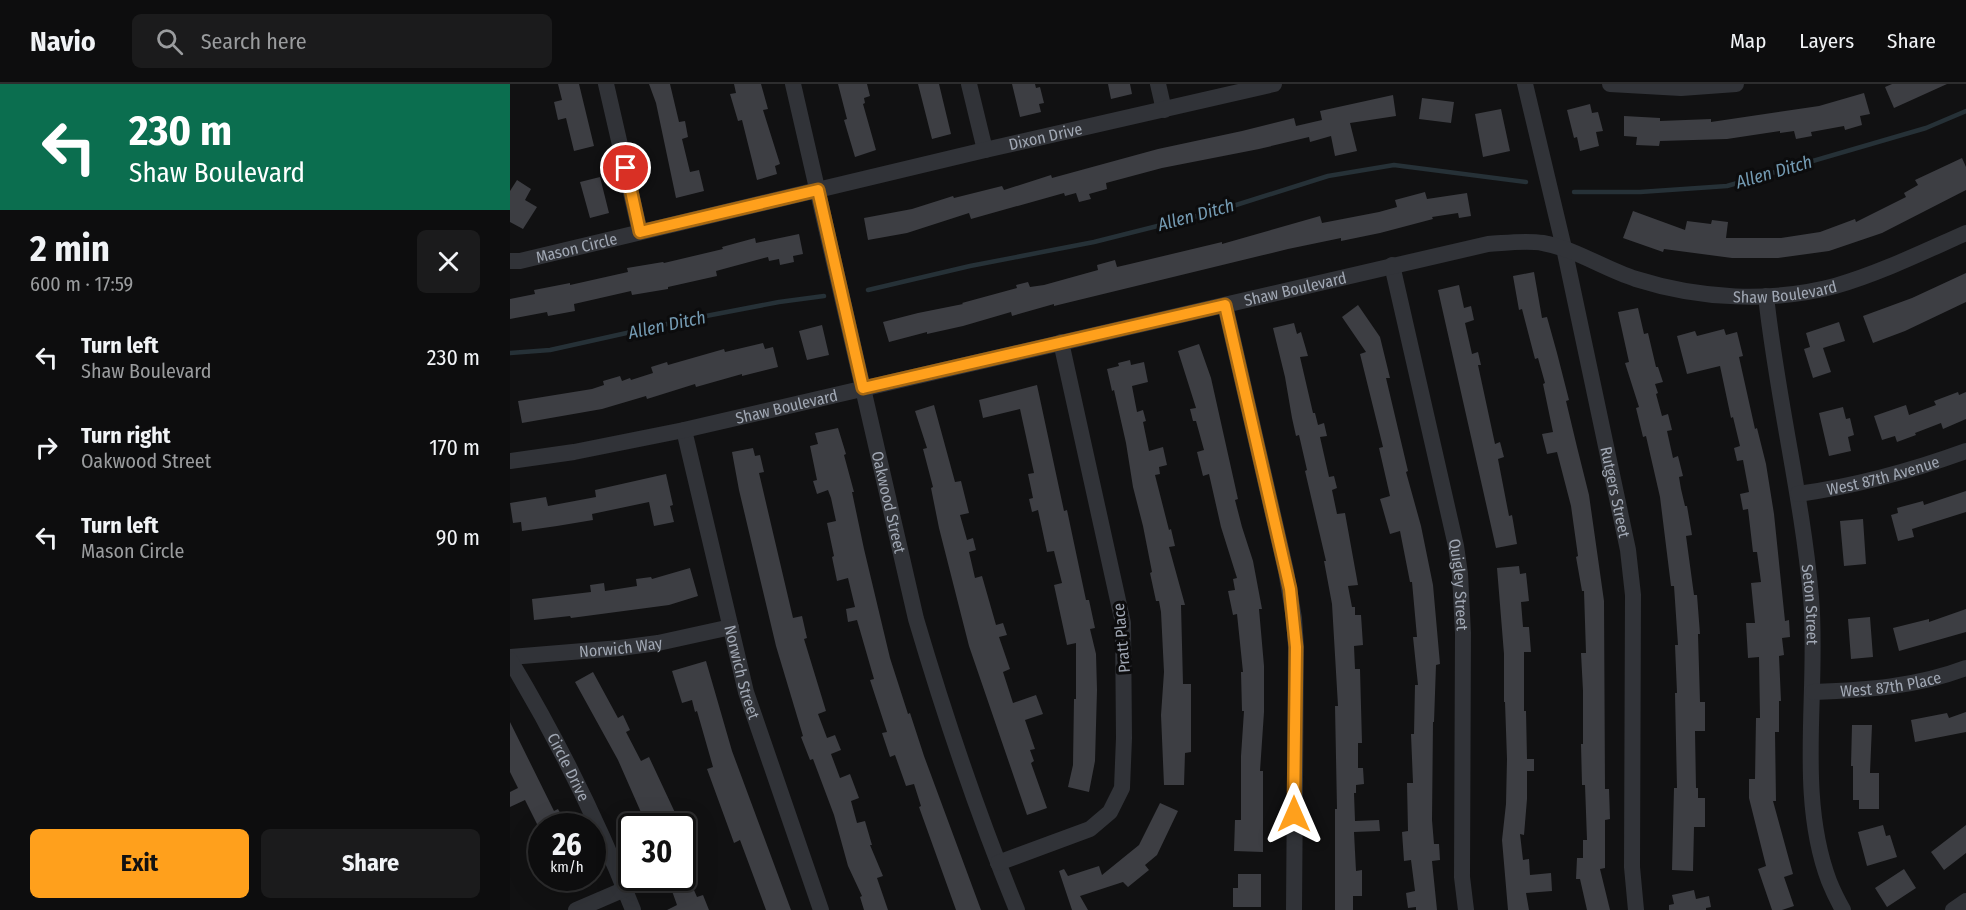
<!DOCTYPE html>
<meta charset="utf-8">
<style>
body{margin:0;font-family:"Fira Sans Condensed",sans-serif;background:#1b1b1c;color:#f1f3f6;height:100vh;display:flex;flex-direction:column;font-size:22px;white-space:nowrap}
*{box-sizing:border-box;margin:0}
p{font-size:20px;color:#9a9c9e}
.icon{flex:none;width:33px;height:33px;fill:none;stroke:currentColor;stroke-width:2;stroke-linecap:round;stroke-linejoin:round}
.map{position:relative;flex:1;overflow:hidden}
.sheet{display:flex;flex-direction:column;background:#0d0d0e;width:510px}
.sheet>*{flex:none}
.top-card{background:#0b6e4f;color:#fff;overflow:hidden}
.speed{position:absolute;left:18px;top:729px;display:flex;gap:12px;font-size:30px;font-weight:700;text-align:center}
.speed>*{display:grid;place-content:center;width:78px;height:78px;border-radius:50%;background:#0d0d0e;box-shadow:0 6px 24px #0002,0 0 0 2px #2d2d2e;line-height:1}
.speed small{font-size:15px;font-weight:400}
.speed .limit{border:3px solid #111;border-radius:9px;background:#fff;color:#111}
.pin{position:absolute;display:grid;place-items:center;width:51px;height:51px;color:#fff;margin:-26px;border:3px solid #fff;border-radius:50%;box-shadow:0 2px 6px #0007}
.me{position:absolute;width:66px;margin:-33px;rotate:0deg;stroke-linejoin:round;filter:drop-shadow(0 0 4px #0008)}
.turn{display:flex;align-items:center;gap:21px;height:126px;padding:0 30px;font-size:27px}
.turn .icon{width:78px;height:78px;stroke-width:2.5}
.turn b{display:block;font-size:42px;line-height:51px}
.round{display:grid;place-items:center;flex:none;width:63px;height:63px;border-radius:9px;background:#1b1b1c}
.head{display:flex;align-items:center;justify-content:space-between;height:102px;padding:0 30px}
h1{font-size:36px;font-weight:700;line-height:45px}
.cta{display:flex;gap:12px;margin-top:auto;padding:12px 30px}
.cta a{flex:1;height:69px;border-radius:9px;background:#ffa01c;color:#111;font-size:24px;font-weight:700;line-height:69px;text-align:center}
.cta a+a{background:#1b1b1c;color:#f1f3f6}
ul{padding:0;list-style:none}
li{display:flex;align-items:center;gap:18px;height:90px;padding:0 30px}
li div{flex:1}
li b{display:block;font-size:22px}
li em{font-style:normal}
header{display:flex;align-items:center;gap:36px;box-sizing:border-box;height:84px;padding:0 30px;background:#0d0d0e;border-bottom:2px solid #2d2d2e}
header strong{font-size:28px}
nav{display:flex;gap:33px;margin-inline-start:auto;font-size:21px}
.search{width:420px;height:54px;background:#1b1b1c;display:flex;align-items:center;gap:15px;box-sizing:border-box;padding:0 21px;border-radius:9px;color:#9a9c9e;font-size:22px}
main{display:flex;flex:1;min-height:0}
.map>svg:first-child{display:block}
</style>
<header>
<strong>Navio</strong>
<div class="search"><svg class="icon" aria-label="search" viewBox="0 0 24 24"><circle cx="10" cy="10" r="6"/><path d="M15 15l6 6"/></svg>Search here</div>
<nav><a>Map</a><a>Layers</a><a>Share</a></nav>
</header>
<main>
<section class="sheet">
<div class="top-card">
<div class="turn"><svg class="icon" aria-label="left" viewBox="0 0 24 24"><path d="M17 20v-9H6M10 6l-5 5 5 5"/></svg><div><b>230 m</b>Shaw Boulevard</div></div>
</div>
<div class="head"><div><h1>2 min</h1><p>600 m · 17:59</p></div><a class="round"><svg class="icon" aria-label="close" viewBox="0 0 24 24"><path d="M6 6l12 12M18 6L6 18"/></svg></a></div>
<ul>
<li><svg class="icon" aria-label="left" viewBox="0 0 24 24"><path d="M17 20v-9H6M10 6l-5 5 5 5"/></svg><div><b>Turn left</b><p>Shaw Boulevard</p></div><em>230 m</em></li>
<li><svg class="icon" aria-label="right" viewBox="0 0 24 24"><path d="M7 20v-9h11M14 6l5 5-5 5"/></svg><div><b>Turn right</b><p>Oakwood Street</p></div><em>170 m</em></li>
<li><svg class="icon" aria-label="left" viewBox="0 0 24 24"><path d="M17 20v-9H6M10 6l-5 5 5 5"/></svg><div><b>Turn left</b><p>Mason Circle</p></div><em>90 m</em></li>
</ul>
<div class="cta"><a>Exit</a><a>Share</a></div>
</section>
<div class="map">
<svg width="1456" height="826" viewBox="0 0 1456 826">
<rect width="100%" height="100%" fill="#111112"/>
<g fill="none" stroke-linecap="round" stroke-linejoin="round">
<path stroke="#263137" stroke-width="4.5" d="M1064 108H1130L1217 102 1416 44 1456 27
M358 206 460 182 584 158 707 127 818 92 884 81 1016 98
M0 269 40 266 175 236 269 218 314 212"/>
</g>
<path fill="#3d3e43" d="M48 0H69L84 62 64 67 56 34 48 36 44 18 52 16Z
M139 0H160L169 38 175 37 178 53 172 55 180 88 189 86 194 107 166 114 146 19Z
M224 0H251L258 25 253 26 270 80 265 82 267 90 247 96 232 36 228 37 220 10 226 9Z
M328 0H357L360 12 354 14 355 19 353 20 366 66 345 73 334 36 337 35Z
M408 0H429L441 50 422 55Z
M502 0H525L526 4 530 3 534 19 529 20 531 28 510 33Z
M598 0H620L622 10 601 15Z
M1382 0H1437L1384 24 1375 3Z
M1354 9 1360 30 1350 32 1352 41 1335 46 1334 42 1301 48 1302 52 1286 55 1284 47 1270 49V47L1217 55 1150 57 1149 62 1126 61 1127 53 1114 52V32L1150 34V37L1201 35V38L1309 22Z
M883 11 886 32 840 39 847 67 825 72 821 52 800 58 799 53 749 65 652 84 596 99 597 105 579 110 581 115 569 118 566 109 555 112 554 109 461 135 459 129 397 149 358 156 354 134 402 125 443 112 444 114 492 102 494 106 541 91 542 94 648 65 732 47 784 34 786 42 812 36 810 27Z
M912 14 944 18 941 39 909 35Z
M1080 20 1082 29 1088 28 1093 47 1086 48 1089 62 1070 67 1067 53 1064 54 1057 26Z
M991 25 1000 67 973 73 965 30Z
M1452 74 1456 83V106L1372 149 1319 167 1268 174H1222L1154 165 1153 168 1113 154 1123 127 1175 146 1177 137 1201 140 1202 136 1218 138 1216 154H1271L1310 148 1345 135 1346 138 1396 113 1394 109 1408 101 1405 96Z
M90 93 99 129 80 134 70 98Z
M7 96 21 105 15 116 27 123 13 145 0 138V107Z
M915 108 917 115 957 109 961 132 949 134 948 129 922 133 923 135 870 149 831 157V154L778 165 544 222V220L502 232 501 228 453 242 417 250V248L379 258 373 238 408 229 453 220 452 219 507 204 506 201 518 198 520 203 534 201 588 186 587 181 605 176 607 183 620 180 712 158V160L810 132 812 139 869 128 887 123 885 116Z
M289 150 293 170 283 172 284 178 270 181 269 175 259 177 258 173 206 187 207 192 158 203V205L122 211 121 207 64 220 65 227 38 232 37 228 0 235V215L25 210 24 206 60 199V201L118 188 117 184 153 178 154 179 213 165 212 163 245 154 246 159Z
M1024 188 1032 234 1037 233 1047 269 1059 316 1056 317 1067 363 1079 411 1094 517 1095 705H1099L1100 735 1095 736V784L1090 785 1100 826H1077L1070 795H1066L1067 774H1073V756H1077L1075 701H1072L1071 660H1073V607L1071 569H1076L1074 507H1072L1066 473 1068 472 1061 422 1047 368 1037 370 1032 350 1043 348 1033 300 1035 299 1028 274 1025 275 1012 225 1009 226 1003 192Z
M1456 189V218L1395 247 1363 259 1353 232 1402 214Z
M949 201 954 224 961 222 964 236 955 239 962 270 968 268 971 281H968L985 360 990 358 994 373 988 375 999 432 1002 431 1007 460 986 464 928 206Z
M848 221 870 253 880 294H876L898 387 896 388 911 442 923 501 930 580 926 581 924 638H923L922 736 924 760H929L930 776 922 777 927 826H906V823L898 824 896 809 905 807 901 776 894 777 892 748 898 747 897 699H903L901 650H904L905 601H908L903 553H907L902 498H900L890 447 880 450 870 415 880 412 869 364 873 363 850 270 856 268 832 233Z
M1128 224 1134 250 1138 249 1146 283H1148L1153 298 1145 300 1148 309 1146 310 1152 332 1158 330 1162 346 1157 347 1163 374 1168 372 1173 392 1169 393 1171 405 1175 422H1177L1182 451 1176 452 1184 511H1187L1190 550H1188L1190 618H1195V647H1185L1186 704H1188V714H1195V743H1184L1183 787 1162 786 1164 704H1167L1165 609H1167L1165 561H1168L1164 502H1161L1150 413 1136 352 1133 353 1126 324 1129 323 1115 279 1119 278 1108 228Z
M1329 238 1335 257 1313 264 1321 288 1303 294 1294 265 1300 263 1296 249Z
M784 239 787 250 791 248 798 272 790 273 803 329H805L808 341 814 339 817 352 810 353 819 393 824 392 827 404 822 406 827 430 835 429 848 501 838 502 842 523H845V531H851L853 561 844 562 845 585H850L852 659H848V684H853L854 700 846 701V709H844L845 737 869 736 870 747 844 748 846 787 852 786V812H843V826H825V725H827L825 622H828L822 520 814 477H816L795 387 797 386 789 351 786 352 782 334 775 293 763 244Z
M312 241 319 271 297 276 289 247Z
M1214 245 1216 251 1227 248 1233 272 1229 273 1245 345 1247 344 1256 380 1264 430 1275 537 1279 536 1280 553 1272 554 1274 571 1269 572 1271 617H1269V648H1265L1266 717H1263L1283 790 1274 793 1284 822 1272 826H1262L1248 785 1256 782 1239 714V695H1245L1246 634H1250L1249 573 1238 574 1236 539H1245L1241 499 1251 498 1247 468H1243L1238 425 1233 426 1230 410 1239 408 1233 376 1227 377 1224 364 1230 362 1223 333 1221 334 1210 282 1177 290 1167 252 1185 247 1187 252Z
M253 259 255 265 263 263 268 283 232 292V290L186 303 185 300 137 315 136 312 92 325 12 339 8 317 82 305 94 301 93 297 110 292 112 297 120 294 121 296 143 289 141 283 157 278 158 281 214 265 215 268Z
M689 260 701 294 728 415 725 416 732 443 743 477 752 525H749L754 582V628L750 687H753V768L724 767 725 736H731V672L734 627H732L731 588H733L727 530 723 531 718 507 725 506 723 495 727 494 711 443 699 390 693 392 687 368 694 366 686 337H683L680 325 686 324 668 267Z
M620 276 621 281 634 278 638 298 622 302 627 328 633 326 636 337 633 338 639 367 653 363 657 381 649 383 650 390 645 391 659 446 661 445 665 462 659 463 675 521H671L673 600H681V668L675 669 674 701H654L651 631 654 588 651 528 649 517H646L640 489 642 488 633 442 623 403 616 359 604 306 602 307 597 285 609 282 608 279Z
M527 301 554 427 557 426 576 516H579L585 544 580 545 586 570 587 606 585 677 579 708 558 703 563 681 564 615H566V559L557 561 544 501 552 499 544 467 537 468 528 426 522 428 519 415 523 414 518 390 524 389 510 325 473 334 469 316Z
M1448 308 1449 311 1456 308V335L1433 345 1431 339 1405 349 1406 351 1387 358 1385 352 1372 356 1364 332 1396 321 1399 331 1426 321 1424 317Z
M424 321 445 398 451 397 459 429 450 431 457 456 463 454 466 466 459 468 465 494 472 492 486 541 493 539 497 551 489 553 500 585 493 588 503 619 526 611 533 630 515 636 525 665 520 666 524 677 521 679 537 724 517 731 459 562 429 444 421 404 423 403 413 365 417 364 405 327Z
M1333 323 1336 335 1340 334 1344 351 1338 353 1341 367 1319 372 1309 329Z
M328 344 336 370 334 371 344 408H342L354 465 380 574 398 630 400 629 414 672 471 826H446L409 723 411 722 404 700 396 702 385 671 380 673 372 649 377 648 360 596 364 595 347 536 338 538 336 525 345 523 338 494 327 497 322 473 324 472 317 439 326 437 321 414 318 406 307 410 303 397 307 396 300 362 308 360 305 349Z
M243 364 245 372 250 371 254 388 249 389 283 534 292 532 297 554 294 555 316 627 308 630 317 654 325 651 331 666 321 670 330 694 340 690 349 714 341 717 347 739 355 737 362 761H360L373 792 367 794 378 826H354L350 813 352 812 338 782 324 731 303 675 300 676 291 653 293 652 266 562 229 406 222 368Z
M156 390 163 421 160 422 164 438 144 442 139 418 82 430 83 436 47 442 12 447 11 438 3 439 0 419 36 413 38 422 86 413 85 406Z
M1456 407V428L1402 445 1404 453 1388 457 1381 431 1388 429 1387 424 1413 417 1414 421Z
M1353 435 1356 480 1334 482 1330 437Z
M1009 482 1010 490 1016 489 1019 517 1011 518 1013 543H1019L1021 568H1014V627H1016L1017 675H1024V687H1017V715L1014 751 1010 750 1013 776 1019 775 1020 791 1041 789 1042 807 1016 809 1019 826H998L992 756 996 720 997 675 995 618H994V570L987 484Z
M180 484 188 512 159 521 61 534 60 532 24 536 22 515 81 508 80 501 94 499 95 507 127 502 126 495 141 493 142 495Z
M1456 525V548L1389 567 1383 544 1419 535V538Z
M1360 533 1363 573 1341 575 1338 535Z
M196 577 222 667 281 826H256L230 756 224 759 197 685 203 683 187 627 185 628 182 616 172 619 162 587Z
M83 588 108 634 113 631 120 646 116 648 131 677 139 673 168 735 150 742H137L108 676 65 598Z
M1456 628V648L1405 658 1401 636 1437 629 1439 634Z
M0 638 44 727 48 725 57 742H28L15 716 0 723V708L8 704 0 688Z
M1342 641H1362L1360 689H1369V725H1349V716H1343V682H1341Z
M650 719 668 727 647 771 635 781 639 786 618 803 613 798 570 812 578 826H562L549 787 554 785 558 792 589 782 592 791 629 761Z
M1373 741 1376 752 1380 751 1387 773 1357 782 1348 748Z
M1456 741V769L1434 786 1421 768Z
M172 779 187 813 193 811 199 826H157L167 821 162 807 172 803Z
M1394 785 1406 804 1377 823 1365 804Z
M728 790H751V823H723V804H728Z
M1184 806 1186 815 1199 812 1201 823 1196 824V826H1159V821L1164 820 1162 811Z"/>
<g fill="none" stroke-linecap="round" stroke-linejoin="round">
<g stroke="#313338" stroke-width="16">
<path d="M96 0 130 148"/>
<path id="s1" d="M283 0 406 535C435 633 468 731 507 826"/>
<path d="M459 0 475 66"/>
<path d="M648 0 654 26"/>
<path id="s2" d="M1015 0 1054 164 1118 466 1123 511 1122 783 1126 826"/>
<path d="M1100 0 1171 4 1226 0"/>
<path id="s3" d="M0 177H10L475 66 764 0"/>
<path id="s4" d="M882 181 946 462 950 490 953 549 952 793 956 826"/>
<path id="s5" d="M1256 212C1267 314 1292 412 1301 513 1309 605 1286 710 1319 797 1323 807 1328 817 1333 826"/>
<path d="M715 221 776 487 784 534 786 563 784 826"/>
<path id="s6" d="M174 346 236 608 311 826"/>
<path id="s7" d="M0 377 64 368 174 346 978 160C996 159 1015 156 1033 159 1066 165 1094 185 1126 195 1189 215 1261 219 1325 202 1370 189 1413 168 1456 149"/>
<path id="s8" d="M1288 410C1346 402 1401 387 1456 367"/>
<path id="s9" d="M0 573 110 564 148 559 221 543"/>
<path id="s10" d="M0 576C48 656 89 739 123 826"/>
<path id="s11" d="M1303 608C1356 606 1406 603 1456 584"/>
<path d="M488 779 580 745 600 728 612 704 614 654 613 539 551 258"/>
<path d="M66 826 115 805"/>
<path d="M1443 826 1456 817"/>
</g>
</g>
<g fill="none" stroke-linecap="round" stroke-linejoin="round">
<defs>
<path id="route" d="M116 84 130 148 308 106 353 304 715 221 780 505 786 563 784 730"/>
</defs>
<use href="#route" stroke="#a66812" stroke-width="15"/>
<use href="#route" stroke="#ffa01c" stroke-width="10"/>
</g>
<g text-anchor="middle" stroke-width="6" stroke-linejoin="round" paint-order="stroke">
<g font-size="16" fill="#a1a8b4" stroke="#0c0c0d">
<text dy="6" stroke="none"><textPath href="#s3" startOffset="550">Dixon Drive</textPath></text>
<text dy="6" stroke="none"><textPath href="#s3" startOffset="68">Mason Circle</textPath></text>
<text dy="6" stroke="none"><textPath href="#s7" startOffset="804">Shaw Boulevard</textPath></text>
<text dy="6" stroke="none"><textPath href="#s7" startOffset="1308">Shaw Boulevard</textPath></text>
<text dy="6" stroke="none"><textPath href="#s7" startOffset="282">Shaw Boulevard</textPath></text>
<text dy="6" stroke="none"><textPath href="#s8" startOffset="87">West 87th Avenue</textPath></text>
<text dy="6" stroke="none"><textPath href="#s2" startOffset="418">Rutgers Street</textPath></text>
<text dy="6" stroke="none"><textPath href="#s1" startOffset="429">Oakwood Street</textPath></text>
<text dy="6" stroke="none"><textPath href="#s4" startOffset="327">Quigley Street</textPath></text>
<text dy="6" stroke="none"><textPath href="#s5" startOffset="312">Seton Street</textPath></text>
<text transform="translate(611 554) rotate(-95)" y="6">Pratt Place</text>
<text dy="6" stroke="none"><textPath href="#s9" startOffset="111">Norwich Way</textPath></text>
<text dy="6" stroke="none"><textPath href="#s6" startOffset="249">Norwich Street</textPath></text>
<text dy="6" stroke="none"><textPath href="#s11" startOffset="78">West 87th Place</textPath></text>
<text dy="6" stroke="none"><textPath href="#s10" startOffset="122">Circle Drive</textPath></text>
</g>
<g font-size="18" font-style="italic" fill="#749bb3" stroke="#0c0c0d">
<text transform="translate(1264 88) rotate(-16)" y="6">Allen Ditch</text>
<text transform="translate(686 131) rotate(-15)" y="6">Allen Ditch</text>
<text transform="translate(157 241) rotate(-12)" y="6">Allen Ditch</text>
</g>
</g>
</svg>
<div class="speed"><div>26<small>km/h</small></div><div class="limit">30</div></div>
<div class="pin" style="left:116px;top:84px;background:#d93025"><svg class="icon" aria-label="arrive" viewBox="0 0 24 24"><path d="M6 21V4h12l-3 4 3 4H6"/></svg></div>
<svg class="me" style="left:784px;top:730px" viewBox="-20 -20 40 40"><path d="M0-17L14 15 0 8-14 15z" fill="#ffa01c" stroke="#fff" stroke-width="4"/></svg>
</div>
</main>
